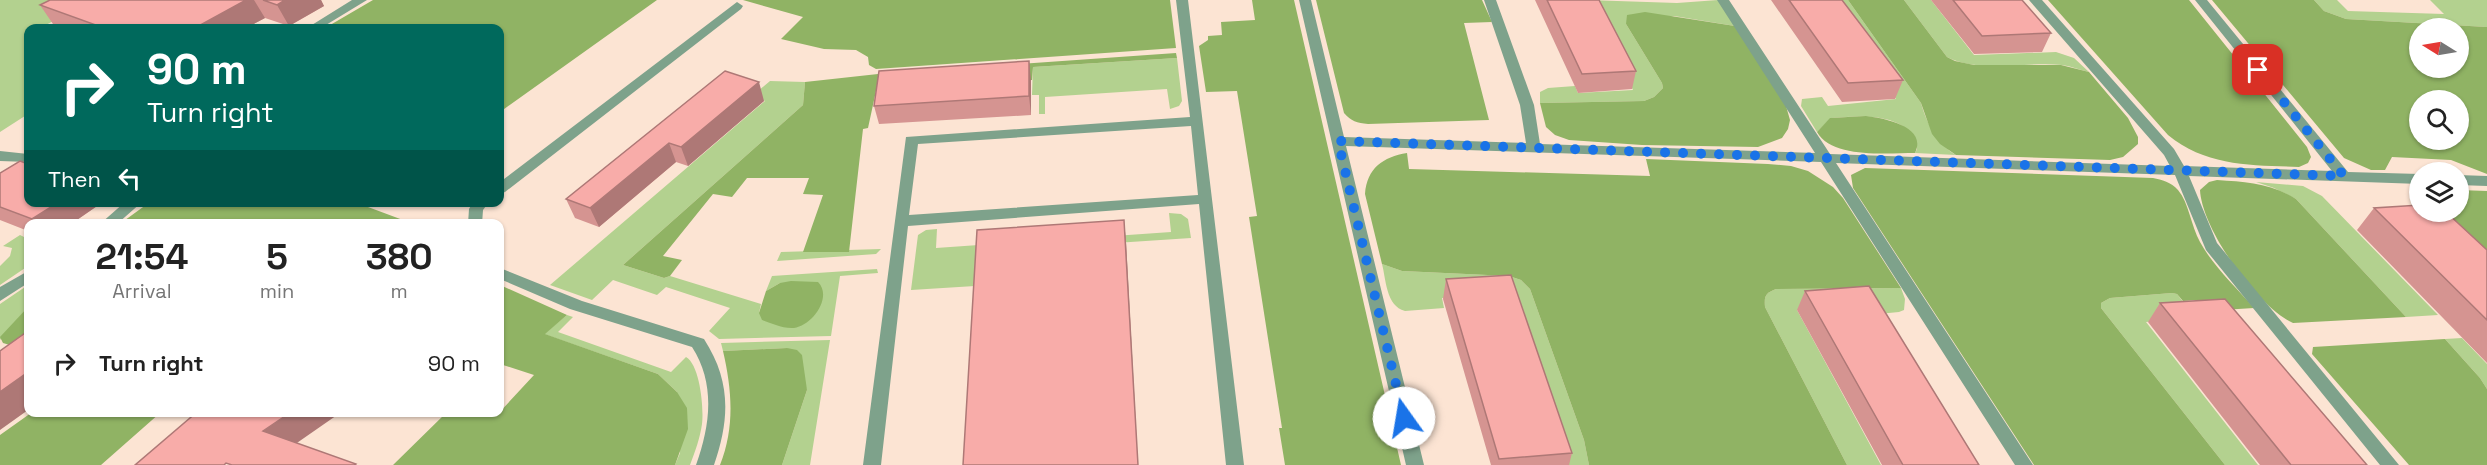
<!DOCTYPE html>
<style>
body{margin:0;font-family:"Space Grotesk",sans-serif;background:#f2f2f2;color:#222;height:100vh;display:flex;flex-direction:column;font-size:22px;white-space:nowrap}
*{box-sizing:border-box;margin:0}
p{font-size:20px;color:#767676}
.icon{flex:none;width:33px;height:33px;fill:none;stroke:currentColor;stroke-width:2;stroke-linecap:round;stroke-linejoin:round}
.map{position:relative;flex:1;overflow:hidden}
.details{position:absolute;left:24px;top:219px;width:480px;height:198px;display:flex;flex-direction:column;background:#fff;border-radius:12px;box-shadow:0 2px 4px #0004}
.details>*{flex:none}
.top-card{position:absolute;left:24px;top:24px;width:480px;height:183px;border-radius:12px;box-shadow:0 2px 4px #0004;background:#00695c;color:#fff;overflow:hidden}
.needle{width:39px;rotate:281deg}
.controls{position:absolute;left:2409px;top:18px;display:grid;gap:12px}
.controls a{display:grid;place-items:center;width:60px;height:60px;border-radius:50%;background:#fff;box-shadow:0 2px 4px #0004;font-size:30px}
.pin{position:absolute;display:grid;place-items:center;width:51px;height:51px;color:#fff;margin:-26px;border-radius:12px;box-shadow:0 3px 9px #0006}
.me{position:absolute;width:66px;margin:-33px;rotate:347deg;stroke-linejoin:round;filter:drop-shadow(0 0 4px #0008)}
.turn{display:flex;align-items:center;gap:21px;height:126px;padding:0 24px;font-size:27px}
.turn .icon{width:78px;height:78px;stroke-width:2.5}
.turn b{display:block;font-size:42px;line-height:51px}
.then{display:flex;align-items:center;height:57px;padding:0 24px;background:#0003;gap:12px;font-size:22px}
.eta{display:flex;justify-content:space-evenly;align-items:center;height:102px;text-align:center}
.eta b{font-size:36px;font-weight:800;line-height:42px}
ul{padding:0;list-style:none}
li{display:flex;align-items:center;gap:18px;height:84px;padding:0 24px}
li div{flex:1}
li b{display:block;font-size:22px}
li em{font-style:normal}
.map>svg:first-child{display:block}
</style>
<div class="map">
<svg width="2487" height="465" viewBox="0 0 2487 465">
<rect width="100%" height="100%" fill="#fce4d3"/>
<path fill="#b3d18f" d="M0 0H74L84 5 40 28H28V114L0 132Z
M1587 0 1677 3 1718 0 1735 26 1674 16 1626 24 1662 83 1663 88 1654 97 1644 101 1540 103V92L1548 88 1575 86 1578 93 1633 90Z
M1823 0H1848L1921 103C1926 122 1938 145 1956 155L1915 153 1917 149 1914 135C1892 112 1859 116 1831 118L1817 132 1801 106 1802 99 1822 97 1828 106 1896 99Z
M1904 0H1931L1974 55 2056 52 2074 58 2089 72C2080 70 2071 66 2062 65 2025 61 1981 74 1947 57Z
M2314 0H2337L2348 11 2444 14 2430 0H2487V27L2346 19 2324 11Z
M1177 58 1182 101 1179 106 1170 109 1167 89 1045 97V114H1039V95H1032L1033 67Z
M770 81 805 82 803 105 623 265 664 278 670 276 761 304 759 313 780 283 766 291 772 276 877 269 878 273 840 276 831 336 719 339 709 331 730 308 666 287 657 295 613 280 592 300 550 285 765 101 752 96Z
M2256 182 2303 186 2322 196 2438 315 2406 317 2296 199 2274 188Z
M1169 213 1181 214 1188 219 1191 238 1085 245V238L1171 232Z
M937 229 936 248 1022 242 975 286 911 290 918 235 926 230Z
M20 235 28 239V266L0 285V266L10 256 12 248 3 246Z
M881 249 876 254 777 261 781 252Z
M1382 264 1402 271 1509 276 1521 280 1530 289 1584 440 1589 465H1566L1508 294 1442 298 1444 308 1405 311C1386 306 1386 279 1382 264Z
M28 285V307L0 340V304Z
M1901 288 1905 299 1904 310 1899 312 1868 315 1862 305 1797 310 1881 465H1847L1765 307C1764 295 1766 293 1776 289Z
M2172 293 2177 294 2196 318 2146 322 2258 465H2225L2101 308V303L2110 298Z
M567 315 573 317 558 332 671 372 686 357C700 365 704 408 702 424 700 438 695 452 690 465H675L680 453 677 392 658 374 544 334Z
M2462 338 2487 364V389L2480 378 2445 339Z
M830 340 810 465H782L807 390 787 348 723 351 721 343Z"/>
<path fill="#90b364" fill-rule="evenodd" d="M373 0H657L500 112V28H325Z
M743 0H1170L1176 48 876 69 869 65 868 57 856 50 824 49 781 39 803 17Z
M1252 0H1294L1401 465H1285L1279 428H1282L1249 217 1257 216 1237 91 1206 92 1199 46 1208 40V36L1222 35 1221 22 1255 20Z
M1316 0H1482L1492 22 1464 23 1489 120 1368 124C1357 123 1351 121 1344 113Z
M1848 0H1904L1947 57 1955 61 1974 65H2061L2089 72 2128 118 2138 137V144L2123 157 2110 160 1956 155 1940 144 1932 134 1921 103Z
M2048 0H2189L2307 147 2311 157 2308 163 2299 167C2252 165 2207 167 2168 135Z
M2212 0H2314L2324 11 2346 19 2487 27V174L2451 160 2392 157 2385 170H2371L2344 158ZM2420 28H2458V68H2420ZM2420 100H2458V140H2420Z
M1645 12 1735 26 1786 106 1790 120 1788 129 1782 138 1758 147 1642 145 1569 140 1555 135 1546 127 1540 103 1644 101 1654 97 1663 88 1662 83 1626 24 1627 15Z
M1176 53 1177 58 1033 67 1032 80 876 91 868 128 863 129 849 252H803L823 195 803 194 809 178H747L732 197 713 194 663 256 682 260 670 276 664 278 623 265 803 105 805 82 878 74Z
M1866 116C1883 118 1928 126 1915 153 1888 153 1832 159 1817 132L1830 118Z
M1407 153 1409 169 1650 176 1646 159 1768 164 1791 166 1808 171 1833 187 1843 198 1901 288 1776 289C1766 293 1764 295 1765 307L1847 465H1589L1584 440 1530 289 1521 280 1509 276 1402 271 1382 264 1365 194C1367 168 1383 157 1407 153Z
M1865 168 2153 178C2162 180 2171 182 2178 190 2189 203 2191 226 2200 242 2213 266 2236 287 2254 308L2206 311 2197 300 2183 301 2177 294 2172 293 2110 298 2101 303V308L2225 465H2034L1853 188 1851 175Z
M2217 180C2246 182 2270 183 2296 199L2406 317 2293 323C2258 307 2202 230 2200 190L2209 182Z
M2459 190 2487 191V258L2428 212H2458Z
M150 202 373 203 368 207 411 223H121Z
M791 281 818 282C833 297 812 326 794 328 783 329 771 323 762 320L759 313 766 291 780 283Z
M500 285 567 315 545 334 658 374 677 392 687 408 688 429 675 465H393L446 413H488L497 415 534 375 500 364Z
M28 307V343L13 346 3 343 0 337Z
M2445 339 2480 378 2487 389V465H2409L2312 354 2313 347Z
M787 348 797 350 802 355 807 390 782 465H720C735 427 732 390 723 351Z
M31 413V412L160 413 101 465H0V435Z"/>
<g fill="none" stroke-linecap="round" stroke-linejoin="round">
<path fill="#7ea28b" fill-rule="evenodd" d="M352 0H367L321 28H307Z
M1176 0H1188L1244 465H1226L1199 204 908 226 881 465H863L906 137 1190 117ZM1191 126 1198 195 909 215 918 144Z
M1299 0H1311L1344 137 1526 143 1520 105 1484 0H1496L1534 105 1540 144 1815 153 1717 0H1729L1830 154 2170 166 2164 155 2029 0H2042L2174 149 2184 166 2332 171 2195 0H2207L2348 172 2420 174V184L2189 176 2217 243 2399 465H2380L2206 250 2175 175 1836 163 2033 465H2015L1821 162 1346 146 1424 465H1406Z
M737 2 743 6 741 9 505 192 500 194V182Z
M0 151 28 154V162L0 161Z
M2458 175 2487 176V186L2458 185Z
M125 202H142L117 224H100Z
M473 202H489L483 210 482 224H468L469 209Z
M500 268 582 301 704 339C731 381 730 418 714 465H696C710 426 716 384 692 347L570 309 500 279Z
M28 271V283L0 301V287Z"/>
</g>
<path fill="#d59491" d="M50 0H321L324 6 289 26 265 18 246 28H60L55 27 40 5Z
M1535 0H1599L1636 71 1632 89 1578 93Z
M1771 0H1842L1903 80 1895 99 1842 102Z
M1931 0H2022L2051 33 2042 52 1974 54Z
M725 71 764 101 688 166 676 162 599 227 575 218 566 199Z
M1031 80V115L879 124 874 106Z
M0 173 28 202H99L100 204 71 224H28V231L0 220Z
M2374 208 2487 250V363L2357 230Z
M1446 279 1572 453 1569 465H1491L1443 299Z
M1805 291 1979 465H1882L1797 310Z
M2160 303 2367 465H2260L2148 322Z"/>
<path fill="#ae7876" d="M246 0H254L265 18 246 28H195Z
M285 0H321L324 6 289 26 277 5Z
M1029 61 1031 80V115L1029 96Z
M759 82 764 101 688 166 681 147Z
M669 143 676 162 599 227 590 208Z
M59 202H99L100 204 71 224H36L32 219Z
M1124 220 1126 242 1138 465Z
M28 372V410L0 430V392Z
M291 412H340V413L281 454 263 431Z"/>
<path fill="#f8aca9" stroke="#ae7876" stroke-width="1.5" d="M50 0H246L195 28H104L40 5Z
M263 0H285L277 5Z
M1547 0H1599L1636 71 1582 74Z
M1789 0H1842L1903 80 1848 83Z
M1953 0H2022L2051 33 1982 36Z
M1029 61V96L874 106 879 71Z
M725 71 759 82 681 147 669 143 590 208 566 199Z
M20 161 28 164V202H59L32 219 0 207V173Z
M2420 205V212H2446L2487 250V320L2374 208Z
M1124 220 1138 465H963L977 230Z
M1511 275 1572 453 1499 459 1446 279Z
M1869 286 1979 465H1903L1805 291Z
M2225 299 2367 465H2291L2160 303Z
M28 331V372L0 392V351Z
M197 412H291L263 431 356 464 355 465H232L226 463 224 465H135Z"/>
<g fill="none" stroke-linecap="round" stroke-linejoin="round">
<path stroke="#1a73e8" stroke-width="10" stroke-dasharray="0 18" d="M1404 418 1338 141 2344 176 2258 70"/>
</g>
</svg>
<div class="controls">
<a><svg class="needle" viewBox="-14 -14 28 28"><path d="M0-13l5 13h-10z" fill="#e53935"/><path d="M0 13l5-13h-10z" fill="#767676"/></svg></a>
<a><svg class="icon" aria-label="search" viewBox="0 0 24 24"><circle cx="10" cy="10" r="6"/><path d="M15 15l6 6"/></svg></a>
<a><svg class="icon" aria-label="layers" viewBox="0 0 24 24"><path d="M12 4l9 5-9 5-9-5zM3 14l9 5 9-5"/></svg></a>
</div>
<div class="pin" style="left:2258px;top:70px;background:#d93025"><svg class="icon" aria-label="arrive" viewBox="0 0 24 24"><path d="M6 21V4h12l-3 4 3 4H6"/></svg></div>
<svg class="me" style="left:1404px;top:418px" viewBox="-20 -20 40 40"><circle r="19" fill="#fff"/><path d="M0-13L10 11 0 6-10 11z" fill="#1a73e8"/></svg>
<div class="top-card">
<div class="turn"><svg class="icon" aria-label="right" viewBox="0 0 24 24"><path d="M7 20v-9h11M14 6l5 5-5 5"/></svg><div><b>90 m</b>Turn right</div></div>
<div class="then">Then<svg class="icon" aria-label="left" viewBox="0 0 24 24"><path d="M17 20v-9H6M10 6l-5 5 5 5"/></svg></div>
</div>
<section class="details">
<div class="eta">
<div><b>21:54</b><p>Arrival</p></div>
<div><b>5</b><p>min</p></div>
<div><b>380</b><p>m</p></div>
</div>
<ul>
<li><svg class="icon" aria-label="right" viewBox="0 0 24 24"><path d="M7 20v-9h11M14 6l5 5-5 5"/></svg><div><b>Turn right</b></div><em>90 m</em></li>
</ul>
</section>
</div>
